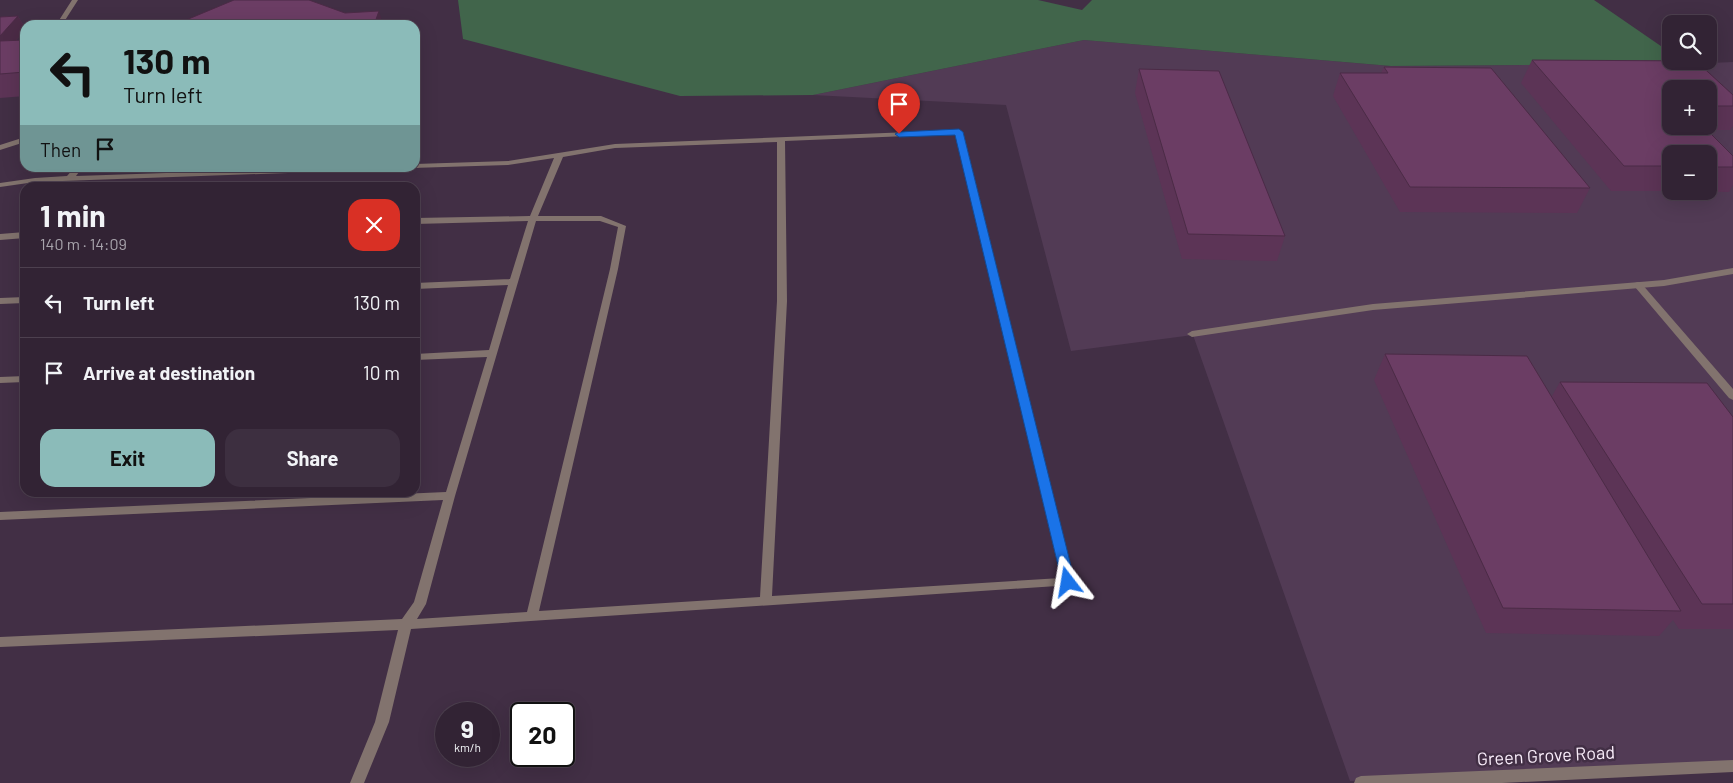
<!DOCTYPE html>
<meta charset="utf-8">
<style>
body{margin:0;font-family:Barlow,sans-serif;background:#3d2f40;color:#f1f3f6;height:100vh;display:flex;flex-direction:column;font-size:19px;white-space:nowrap}
*{box-sizing:border-box;margin:0}
p{font-size:16px;color:#a8a4ac}
.icon{flex:none;width:28px;height:28px;fill:none;stroke:currentColor;stroke-width:2;stroke-linecap:round;stroke-linejoin:round}
.map{position:relative;flex:1;overflow:hidden}
.panel{position:absolute;left:20px;top:182px;width:400px;height:315px;display:flex;flex-direction:column;background:#322334;border-radius:15px;box-shadow:0 5px 20px #0002,0 0 0 1px #4d404f}
.panel>*{flex:none}
.guide{position:absolute;left:20px;top:20px;width:400px;height:152px;border-radius:15px;box-shadow:0 5px 20px #0002,0 0 0 1px #4d404f;background:#8bbbb9;color:#111;overflow:hidden}
.tools{position:absolute;left:1662px;top:15px;display:grid;gap:10px}
.tools a{display:grid;place-items:center;width:55px;height:55px;border-radius:10px;background:#322334;box-shadow:0 5px 20px #0002,0 0 0 1px #4d404f;font-size:25px}
.speed{position:absolute;left:435px;top:702px;display:flex;gap:10px;font-size:25px;font-weight:700;text-align:center}
.speed>*{display:grid;place-content:center;width:65px;height:65px;border-radius:50%;background:#322334;box-shadow:0 5px 20px #0002,0 0 0 1px #4d404f;line-height:1}
.speed small{font-size:12px;font-weight:400}
.speed .limit{border:2px solid #111;border-radius:8px;background:#fff;color:#111}
.pin{position:absolute;display:grid;place-items:center;width:42px;height:42px;color:#fff;margin:-51px -21px;border-radius:50% 50% 50% 0;rotate:-45deg;box-shadow:0 0 5px #0007}
.pin .icon{rotate:45deg}
.me{position:absolute;width:55px;margin:-28px;rotate:346deg;stroke-linejoin:round;filter:drop-shadow(0 0 4px #0008)}
.turn{display:flex;align-items:center;gap:18px;height:105px;padding:0 20px;font-size:22px}
.turn .icon{width:65px;height:65px;stroke-width:2.5}
.turn b{display:block;font-size:35px;line-height:42px}
.then{display:flex;align-items:center;height:48px;padding:0 20px;background:#0003;gap:10px;font-size:19px}
.round{display:grid;place-items:center;flex:none;width:52px;height:52px;border-radius:15px;background:#3d2f40}
.summary{display:flex;align-items:center;justify-content:space-between;height:85px;padding:0 20px}
h1{font-size:30px;font-weight:700;line-height:38px}
.action{display:flex;gap:10px;margin-top:auto;padding:10px 20px}
.action a{flex:1;height:58px;border-radius:15px;background:#8bbbb9;color:#111;font-size:20px;font-weight:700;line-height:58px;text-align:center}
.action a+a{background:#3d2f40;color:#f1f3f6}
ul{padding:0;list-style:none}
li{display:flex;align-items:center;gap:15px;height:70px;padding:0 20px;border-top:1px solid #4d404f}
li div{flex:1}
li b{display:block;font-size:19px}
li em{font-style:normal}
.map>svg:first-child{display:block}
</style>
<div class="map">
<svg width="1733" height="783" viewBox="0 0 1733 783">
<rect width="100%" height="100%" fill="#422f45"/>
<path fill="#523b55" fill-rule="evenodd" d="M1084 40 1391 66 1687 64 1733 62V771L1350 781 1193 335 1071 351 1006 105 813 95ZM1671 89H1709V126H1671ZM1671 154H1709V191H1671Z"/>
<path fill="#41654b" d="M458 0H1038L1082 10 1092 0H1594L1671 53V61L1687 64 1391 66 1084 40 813 95 680 96 463 39Z"/>
<g fill="none" stroke-linecap="round" stroke-linejoin="round">
<path fill="#82736e" fill-rule="evenodd" d="M72 0H78L62 25H56Z
M959 130 963 132 1074 582 1072 585 411 629 389 722 364 783H350L375 722 398 630 0 647V637L402 619 414 602 443 500 0 520V512L446 492 487 357 415 360V354L489 350 508 285 415 289V283L510 279 528 221 415 224V218L530 216 554 158 508 165 412 168H415V164L508 161 615 144ZM956 134 1061 578 772 596 787 301 785 141ZM777 142V301L760 597 539 611 618 269 626 226 601 216H538L563 157 615 148ZM536 221H600L618 227 610 269 527 612 417 619 426 604 455 496Z
M25 137V142L0 150V145Z
M74 168H82L76 176 319 168H375L371 170 35 182 0 187V183L35 178 67 176Z
M25 232V238L0 240V234Z
M1638 282 1641 283 1733 389V400L1729 398 1635 287 1634 285 1635 283Z
M25 297V303L0 304V298Z
M25 376V382L0 383V377Z"/>
<path fill="#82736e" fill-rule="evenodd" d="M1733 268V274L1664 286 1373 310 1192 337 1187 334 1192 331 1373 304 1664 280Z"/>
<path fill="#82736e" fill-rule="evenodd" d="M1733 760V772L1502 783H1354L1356 778 1361 776Z"/>
</g>
<path fill="#5c3456" fill-rule="evenodd" d="M18 16 25 28V30L16 40H25V96L0 98V17Z
M1532 60 1696 61 1733 95V126L1730 130H1707L1733 156V185L1729 192 1673 191H1709V154H1671V191H1611L1521 83ZM1671 89H1709V126H1671Z
M1384 67 1590 188 1577 213 1400 212 1333 96 1340 73H1381Z
M1139 69 1285 236 1277 261 1182 259 1135 93Z
M1385 354 1552 396 1560 382 1733 417V629H1679L1673 620 1659 636 1486 633 1374 380Z"/>
<path fill="#4b2b46" d="M379 11 383 25H374Z
M18 16 25 28V30L3 55 0 51V36Z"/>
<path fill="#6b3d64" stroke="#4b2b46" d="M234 0H309L345 13 379 11 374 25H174Z
M18 16 0 36V17Z
M25 40V72L0 74V41Z
M1532 60 1696 61 1733 95V106H1709V89H1671V126H1703L1733 156V167H1709V154H1671V166H1624Z
M1384 67 1491 68 1590 188 1410 187 1340 73H1388Z
M1139 69 1219 71 1285 236 1188 234Z
M1385 354 1527 356 1681 611 1503 608Z
M1560 382 1707 383 1733 417V604H1702Z"/>
<path fill="#1a73e8" stroke="#114b97" d="M959 129 963 132 1075 582 1073 586 1068 587 1064 586 1062 582 955 135 899 137 895 134 899 132Z"/>
<g text-anchor="middle" stroke-width="5" stroke-linejoin="round" paint-order="stroke">
<g font-size="18" fill="#f8ecf9" stroke="#422f45">
<text transform="translate(1546 756) rotate(-3)" y="6">Green Grove Road</text>
</g>
</g>
</svg>
<div class="tools">
<a><svg class="icon" aria-label="search" viewBox="0 0 24 24"><circle cx="10" cy="10" r="6"/><path d="M15 15l6 6"/></svg></a>
<a>+</a>
<a>−</a>
</div>
<div class="speed"><div>9<small>km/h</small></div><div class="limit">20</div></div>
<div class="pin" style="left:899px;top:134px;background:#d93025"><svg class="icon" aria-label="arrive" viewBox="0 0 24 24"><path d="M6 21V4h12l-3 4 3 4H6"/></svg></div>
<svg class="me" style="left:1068px;top:582px" viewBox="-20 -20 40 40"><path d="M0-17L14 15 0 8-14 15z" fill="#1a73e8" stroke="#fff" stroke-width="4"/></svg>
<div class="guide">
<div class="turn"><svg class="icon" aria-label="left" viewBox="0 0 24 24"><path d="M17 20v-9H6M10 6l-5 5 5 5"/></svg><div><b>130 m</b>Turn left</div></div>
<div class="then">Then<svg class="icon" aria-label="arrive" viewBox="0 0 24 24"><path d="M6 21V4h12l-3 4 3 4H6"/></svg></div>
</div>
<section class="panel">
<div class="summary"><div><h1>1 min</h1><p>140 m · 14:09</p></div><a class="round" style="background:#d93025;color:#fff"><svg class="icon" aria-label="close" viewBox="0 0 24 24"><path d="M6 6l12 12M18 6L6 18"/></svg></a></div>
<ul>
<li><svg class="icon" aria-label="left" viewBox="0 0 24 24"><path d="M17 20v-9H6M10 6l-5 5 5 5"/></svg><div><b>Turn left</b></div><em>130 m</em></li>
<li><svg class="icon" aria-label="arrive" viewBox="0 0 24 24"><path d="M6 21V4h12l-3 4 3 4H6"/></svg><div><b>Arrive at destination</b></div><em>10 m</em></li>
</ul>
<div class="action"><a>Exit</a><a>Share</a></div>
</section>
</div>
